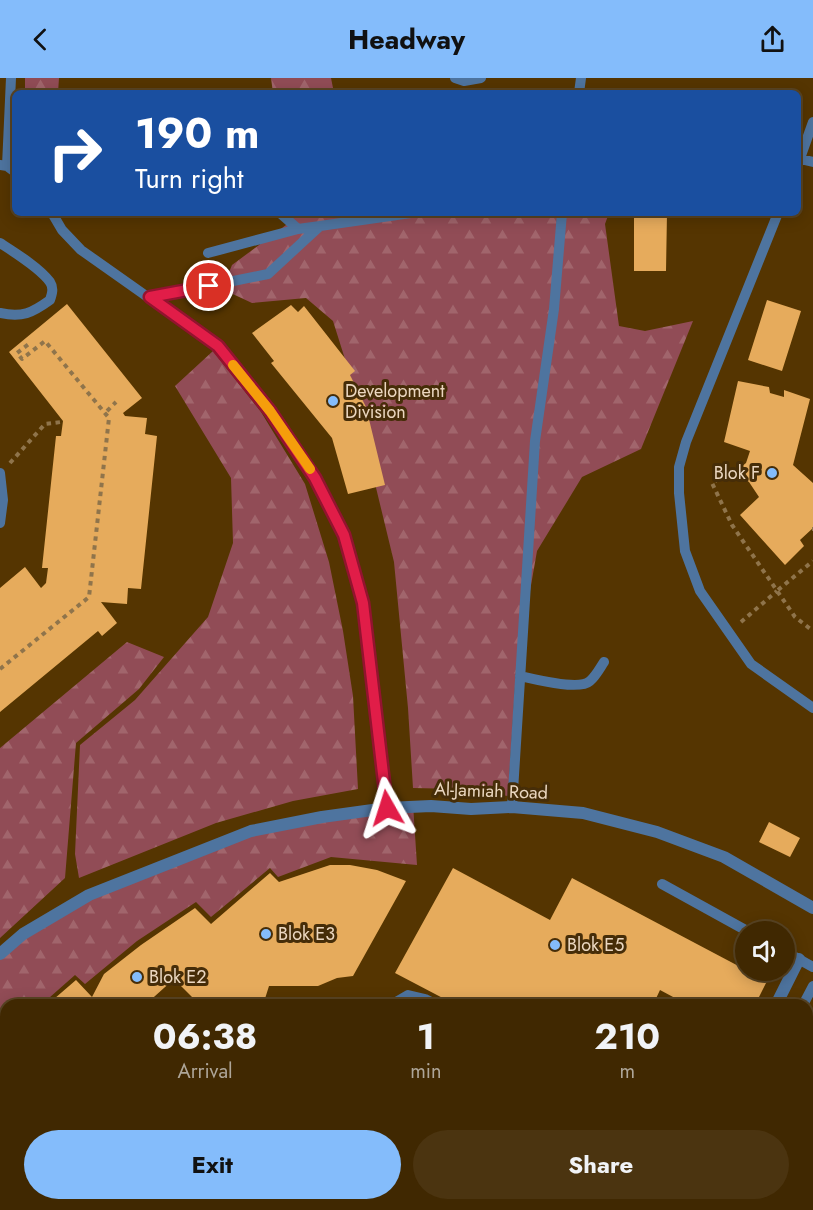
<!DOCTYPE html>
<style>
body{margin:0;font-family:Jost,sans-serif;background:#4b3410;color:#f1f3f6;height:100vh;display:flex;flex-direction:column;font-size:22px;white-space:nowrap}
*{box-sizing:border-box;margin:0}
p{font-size:20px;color:#aea699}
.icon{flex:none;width:33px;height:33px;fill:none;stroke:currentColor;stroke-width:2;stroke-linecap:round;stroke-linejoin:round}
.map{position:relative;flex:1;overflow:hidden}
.side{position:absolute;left:0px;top:921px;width:813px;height:212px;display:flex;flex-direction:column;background:#402801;border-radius:18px 18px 0 0;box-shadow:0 3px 15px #0003,0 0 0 2px #594423}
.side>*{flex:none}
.hud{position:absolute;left:12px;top:12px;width:789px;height:126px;border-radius:9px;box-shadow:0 3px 15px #0003,0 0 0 2px #594423;background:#1a4fa0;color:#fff;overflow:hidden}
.controls{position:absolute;left:735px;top:843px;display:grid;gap:12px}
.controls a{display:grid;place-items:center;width:60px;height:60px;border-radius:50%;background:#402801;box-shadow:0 3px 15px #0003,0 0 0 2px #594423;font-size:30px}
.pin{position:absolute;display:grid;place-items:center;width:51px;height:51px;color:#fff;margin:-26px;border:3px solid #fff;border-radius:50%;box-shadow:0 2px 6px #0007}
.me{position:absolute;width:66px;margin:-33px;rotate:354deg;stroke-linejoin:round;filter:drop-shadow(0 0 4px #0008)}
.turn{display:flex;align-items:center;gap:21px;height:126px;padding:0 24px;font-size:27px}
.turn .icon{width:78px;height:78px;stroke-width:2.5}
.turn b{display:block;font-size:42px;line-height:51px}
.eta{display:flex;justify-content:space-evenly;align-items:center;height:102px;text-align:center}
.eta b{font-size:36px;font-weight:700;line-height:42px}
.button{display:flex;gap:12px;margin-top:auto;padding:12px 24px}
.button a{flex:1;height:69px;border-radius:36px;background:#84bcfb;color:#111;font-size:24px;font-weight:700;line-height:69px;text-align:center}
.button a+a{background:#4b3410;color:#f1f3f6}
header{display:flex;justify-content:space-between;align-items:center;height:78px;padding:0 24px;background:#84bcfb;color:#111;font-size:27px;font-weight:700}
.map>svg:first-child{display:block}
</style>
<header><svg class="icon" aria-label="back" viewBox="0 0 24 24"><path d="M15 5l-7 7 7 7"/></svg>Headway<svg class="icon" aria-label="share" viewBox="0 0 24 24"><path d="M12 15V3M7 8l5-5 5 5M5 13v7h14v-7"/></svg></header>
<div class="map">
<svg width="813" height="1132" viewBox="0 0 813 1132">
<defs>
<pattern id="forest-firs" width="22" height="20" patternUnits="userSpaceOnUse" patternTransform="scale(1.5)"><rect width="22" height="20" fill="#914c56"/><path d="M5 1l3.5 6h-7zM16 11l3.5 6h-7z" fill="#a1656c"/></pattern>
</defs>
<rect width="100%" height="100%" fill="#553501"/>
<path fill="url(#forest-firs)" d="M25 0H59L58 15H25Z
M271 0H331L334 15H273Z
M287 135H609L605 146 619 248 645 253 693 243 641 371 582 399 537 473 516 593 508 718 460 711 413 710 408 630 394 484 363 356 350 297 333 243 306 220 252 225 222 211 232 187 286 147Z
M213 273 261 334 305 406 329 484 343 553 353 618 358 711 293 723 216 745 79 800 75 776 80 667 135 622 208 539 233 465 231 400 175 308Z
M127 564 164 579 139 611 76 665 65 800 0 860V670Z
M413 726 417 787 331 779 278 799 270 790 211 839 196 824 137 863 85 906 75 897 41 927H6V956L0 961V880L24 859 90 819 249 757Z"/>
<path fill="#e6ab5c" d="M634 135H667L666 193H634Z
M767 222 801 233 782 293 748 282Z
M67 226 142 320 123 335 125 338 147 340 145 356 157 358 141 511 128 510 127 526 101 524 117 545 102 558 98 553 0 634V510L25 489 41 510 46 505 48 490H42L56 358H61L63 343 9 274Z
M291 227 298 234 304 228 355 293 350 297 366 329 385 407 348 416 332 360 271 285 274 283 252 255Z
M738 303 769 309 770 315 784 319V312L810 321 793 387 813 405V450L800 462 804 468 785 487 740 437 759 419 749 404 743 400 741 389 746 385 750 373 724 364Z
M769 744 800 760 790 779 759 764Z
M330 787H350L377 792 406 803 353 898 337 900 318 908H269L263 927H200L174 901 145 927H47L76 902 92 919 104 896 141 867 195 830 211 846 270 795 279 804Z
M453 790 550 842 572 800 767 903 755 927H688L660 912 653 927H456L395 895Z
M6 962V1116L0 1110V967Z
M813 995V1030L807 1026V1006Z
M813 1090V1132H791L794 1126H807V1102Z
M16 1126H104L102 1132H21Z
M188 1126H403L400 1132H185Z
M629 1126H694L705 1132H626Z"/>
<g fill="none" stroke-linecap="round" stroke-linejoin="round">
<path stroke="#8f744b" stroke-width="4" stroke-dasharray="4.5 4.5" stroke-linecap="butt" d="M107 333 116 324
M10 385 45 346 61 344
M734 391 712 405 732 447 795 539 813 553
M812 451H813
M778 512 813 483
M741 544 777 513
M0 591 89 519 109 340 45 263 22 281 17 275 30 265"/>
<path stroke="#4e749f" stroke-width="10" d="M455 0 464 3 481 0
M579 15 581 0
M800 81 813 84
M798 86 813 44
M0 87 7 88 15 94
M7 88 11 0
M52 135 62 152 81 172 217 268 270 333 315 400 344 457 363 525 387 730
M280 135 298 151
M778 135 686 364 679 389V415L685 473 700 513 751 586 813 630
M0 165C14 174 40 190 50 204 54 210 52 216 50 222 32 235 22 240 0 235
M208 175 298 151 320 148
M150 220 268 196 320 148 411 135
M0 395 3 422 0 445
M520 598C534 601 579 613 590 603 596 598 600 590 604 584
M512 729 535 363 554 231 562 135
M662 806 749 854
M784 873 813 889
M394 927 396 924 408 917 425 921 437 927
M803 927 813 908
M508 1126 517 1131 539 1126
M599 1132 602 1126
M765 1132 767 1126"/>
<path stroke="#4e749f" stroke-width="12" d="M776 927 799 881"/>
<path stroke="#4e749f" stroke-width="12" d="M0 876 23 856 89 817 251 753 322 739 387 730 431 728 471 731 512 729 583 735 657 754 724 779 813 830"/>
</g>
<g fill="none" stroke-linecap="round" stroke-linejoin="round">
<defs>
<path id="route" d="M209 208 150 219 218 268 270 333 315 400 344 457 363 525 387 730"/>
</defs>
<use href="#route" stroke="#92132f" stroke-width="15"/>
<use href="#route" stroke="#e11d48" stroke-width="10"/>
<path stroke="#f59e0b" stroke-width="10" d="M233 287 270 333 310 391"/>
</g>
<g fill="#84bcfb" stroke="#462d08" stroke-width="2">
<circle cx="333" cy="323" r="6"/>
<circle cx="772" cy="395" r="6"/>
<circle cx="266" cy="856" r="6"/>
<circle cx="555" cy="867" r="6"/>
<circle cx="137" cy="899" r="6"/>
</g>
<g text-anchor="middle" stroke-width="6" stroke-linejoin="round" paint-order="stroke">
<g font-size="18" fill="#ebd7c0" stroke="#462d08" text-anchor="start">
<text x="345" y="319">Development<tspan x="345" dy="21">Division</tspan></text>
<text x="760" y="401" text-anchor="end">Blok F</text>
<text x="278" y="862">Blok E3</text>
<text x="567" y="873">Blok E5</text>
<text x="149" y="905">Blok E2</text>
</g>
<g font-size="18" fill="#ebd7c0" stroke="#462d08">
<text transform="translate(491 713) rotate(2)" y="6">Al-Jamiah Road</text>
</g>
</g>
</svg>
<div class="controls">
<a><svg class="icon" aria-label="sound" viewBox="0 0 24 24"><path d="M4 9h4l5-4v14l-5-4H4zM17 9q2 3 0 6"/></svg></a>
</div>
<div class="pin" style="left:209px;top:208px;background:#d93025"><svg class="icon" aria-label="arrive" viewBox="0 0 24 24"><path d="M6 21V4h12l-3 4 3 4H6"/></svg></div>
<svg class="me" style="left:387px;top:730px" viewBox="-20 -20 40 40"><path d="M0-17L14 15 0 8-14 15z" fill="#e11d48" stroke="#fff" stroke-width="4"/></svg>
<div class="hud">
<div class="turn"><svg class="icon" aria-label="right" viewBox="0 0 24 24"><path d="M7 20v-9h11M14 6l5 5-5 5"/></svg><div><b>190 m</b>Turn right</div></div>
</div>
<section class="side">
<div class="eta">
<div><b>06:38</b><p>Arrival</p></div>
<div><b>1</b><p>min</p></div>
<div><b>210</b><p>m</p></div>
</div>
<div class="button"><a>Exit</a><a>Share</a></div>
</section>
</div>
